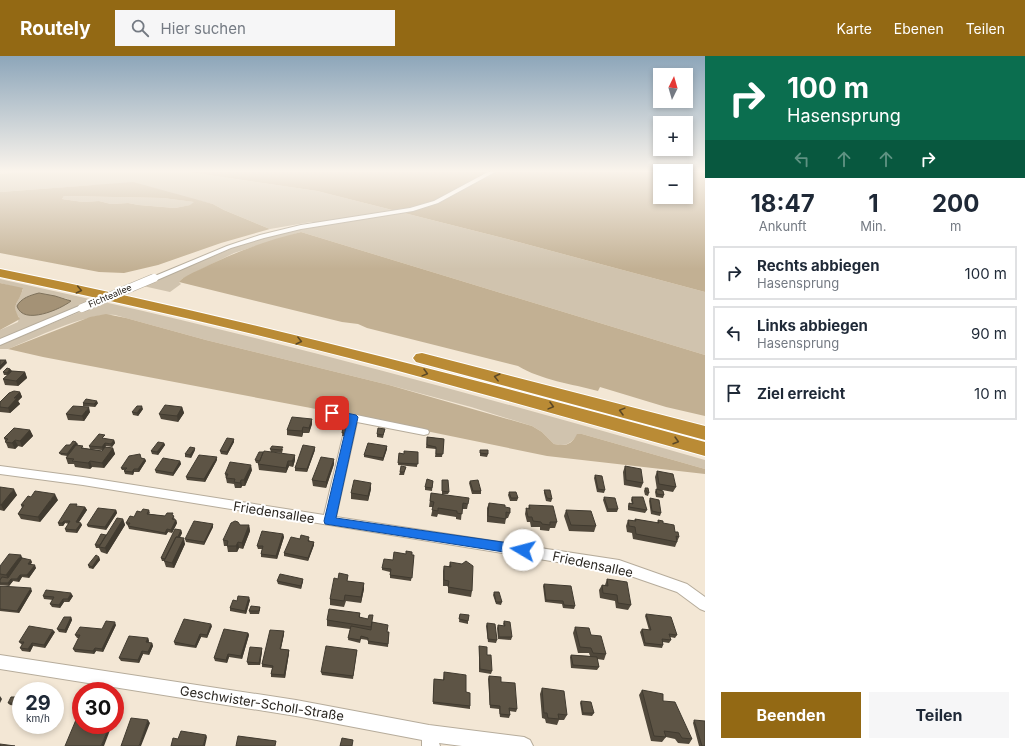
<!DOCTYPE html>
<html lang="de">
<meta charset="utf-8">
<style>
body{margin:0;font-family:Inter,sans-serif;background:#f6f6f7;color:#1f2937;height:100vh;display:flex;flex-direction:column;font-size:15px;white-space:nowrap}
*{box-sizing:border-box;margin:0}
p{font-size:13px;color:#747a83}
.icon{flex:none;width:22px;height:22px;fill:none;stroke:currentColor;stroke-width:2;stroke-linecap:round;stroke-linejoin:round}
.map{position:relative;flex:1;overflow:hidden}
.details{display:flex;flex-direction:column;background:#fff;width:320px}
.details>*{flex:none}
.hud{background:#0b6e4f;color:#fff;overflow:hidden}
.needle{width:26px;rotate:5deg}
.controls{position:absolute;left:653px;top:12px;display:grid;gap:8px}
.controls a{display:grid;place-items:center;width:40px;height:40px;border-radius:0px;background:#fff;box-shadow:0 2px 6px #0003;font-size:20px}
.speed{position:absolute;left:12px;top:626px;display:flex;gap:8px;font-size:20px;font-weight:700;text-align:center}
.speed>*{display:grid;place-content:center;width:52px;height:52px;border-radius:50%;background:#fff;box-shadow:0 2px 6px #0003;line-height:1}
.speed small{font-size:10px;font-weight:400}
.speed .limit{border:6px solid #d22;background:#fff;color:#111}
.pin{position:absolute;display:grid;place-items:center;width:34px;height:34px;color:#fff;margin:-17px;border-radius:8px;box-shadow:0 2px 6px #0006}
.me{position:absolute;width:44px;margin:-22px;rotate:278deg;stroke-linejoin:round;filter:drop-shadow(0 0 3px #0008)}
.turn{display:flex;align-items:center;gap:14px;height:84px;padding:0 16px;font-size:18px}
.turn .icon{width:52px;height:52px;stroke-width:2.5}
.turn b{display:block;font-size:28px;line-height:34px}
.lanes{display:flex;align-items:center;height:38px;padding:0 16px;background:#0003;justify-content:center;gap:20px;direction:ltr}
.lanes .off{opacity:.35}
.eta{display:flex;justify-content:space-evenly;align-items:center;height:68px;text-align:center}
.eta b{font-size:24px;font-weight:700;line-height:28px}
.cta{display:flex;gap:8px;margin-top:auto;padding:8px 16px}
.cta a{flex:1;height:46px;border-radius:0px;background:#936914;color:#fff;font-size:16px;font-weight:700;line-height:46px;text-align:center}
.cta a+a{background:#f6f6f7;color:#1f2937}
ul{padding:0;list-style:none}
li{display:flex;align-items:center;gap:12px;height:54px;margin:0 8px 6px;padding:0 8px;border:2px solid #e0e1e3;border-radius:0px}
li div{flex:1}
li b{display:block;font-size:15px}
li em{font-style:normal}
header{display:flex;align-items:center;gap:24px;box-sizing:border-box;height:56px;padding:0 20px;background:#936914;color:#fff}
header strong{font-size:19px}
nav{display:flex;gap:22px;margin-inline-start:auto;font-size:14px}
.search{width:280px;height:36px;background:#f6f6f7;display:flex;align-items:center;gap:10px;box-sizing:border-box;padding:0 14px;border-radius:0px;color:#747a83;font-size:15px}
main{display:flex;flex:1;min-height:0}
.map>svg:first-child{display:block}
</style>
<header>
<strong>Routely</strong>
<div class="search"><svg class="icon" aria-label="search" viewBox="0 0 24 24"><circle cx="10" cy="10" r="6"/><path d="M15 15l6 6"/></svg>Hier suchen</div>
<nav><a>Karte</a><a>Ebenen</a><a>Teilen</a></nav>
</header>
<main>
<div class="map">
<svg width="705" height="690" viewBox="0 0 705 690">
<rect width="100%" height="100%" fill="#f3e7d5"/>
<path fill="#d0c3ae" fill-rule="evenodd" d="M23 116H188L317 135 503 182 705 236V299L301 176 234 197 182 223 179 226 181 228 170 236 143 230 240 189 258 183 318 170 311 166 270 173 224 154 213 148 196 144 94 129 0 136V118Z
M64 140 163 142 195 146 191 149 175 152 139 149 128 147 111 148 99 145 83 146 62 143Z
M0 223 94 244 0 284V274L18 266 19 261C10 252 20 243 23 233L0 227ZM39 237 68 243 66 249 37 259Z
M104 246C306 292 506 347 705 404V413L582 378C570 383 572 392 554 388L542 376 532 370 471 351 389 329 206 284 115 259C88 256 35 282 8 293H0V289Z"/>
<path fill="#c2b093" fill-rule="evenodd" d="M188 116H660V141H686V116H705V236L503 182 317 135Z
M133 126 213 148 224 154 270 173 221 187 158 209 124 217 99 216 0 197V136ZM64 140 163 142 194 146 190 149 175 152 139 149 128 147 111 148 99 145 83 146 62 143Z
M301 176 705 299V360L666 351 600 331 598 335C572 328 541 324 518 310L367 272 358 268 342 266 179 226C184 220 195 216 203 212 235 196 265 185 301 176Z
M0 227 23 232C19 249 10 247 20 263L0 274Z
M106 258 126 262 206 284 389 329 532 370 542 376 554 388C566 391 572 388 577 378H582L705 413V418L547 400 353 360 43 301 8 293 90 261Z"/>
<path fill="#a49276" stroke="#7f725c" d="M39 237 55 240 71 245C61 253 23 270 17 250 21 242 31 239 39 237Z"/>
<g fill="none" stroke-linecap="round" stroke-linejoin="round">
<defs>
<path id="street" d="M488 116H495L438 147 413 155 301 173 264 182 231 192 157 224H154L150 222 227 190 260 179 301 169 410 152 434 145Z
M79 250H85L86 252 0 289V283Z
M332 354 424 373 428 374 429 376 428 378 424 379 357 366 336 461 619 504 687 528 705 541V555L700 553 677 536 619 516 83 429 0 418V410L83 421 324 459 347 363 328 359 327 357 328 355Z
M0 599 296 644 429 669 524 681 530 684 533 690H462L439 687 440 690H422V684L296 660 0 613Z"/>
<path id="highway" d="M0 213C237 261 471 322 705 386V400C586 367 468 333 349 302 233 272 117 246 0 221Z
M422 297 705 370V384L416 306 413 302 416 298Z"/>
</defs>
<use href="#street" stroke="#b6ac9b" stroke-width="2"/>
<use href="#highway" stroke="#fff" stroke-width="2"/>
<use href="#street" fill="#fff" fill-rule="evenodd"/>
<use href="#highway" fill="#ba8b35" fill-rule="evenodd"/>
<defs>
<path id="street-bridge" d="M82 252 154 222"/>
</defs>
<use href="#street-bridge" stroke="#b6ac9b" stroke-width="9" stroke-linecap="butt"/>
<use href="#street-bridge" stroke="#fff" stroke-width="8"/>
</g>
<path fill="#50483b" d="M10 313 12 315 25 316 27 322 18 330 5 329 3 323 8 319H4L3 316Z
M20 336 22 341 18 345 20 348 10 357 0 356V346Z
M83 347H98L95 351 83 350Z
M182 351 184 357 178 366 161 363 159 358Z
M143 353 138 360 133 359 132 356Z
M90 356 84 365 68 364 66 358Z
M349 362 347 380H342L344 367H341V364Z
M312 363V368L309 377H303L302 381 287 379V374Z
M385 373 383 382 377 381V378Z
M30 374 33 380 22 391 18 390 15 393 8 392 4 382Z
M427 381 444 383 442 401H435L436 393 426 392Z
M106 382 105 383 114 384 115 387 112 391 106 390 105 391 113 392 115 398 104 412 92 411 90 413 75 411 74 408H68L66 402 67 400 61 399 59 397 70 389 78 388 77 389 84 392 102 395V394L90 393 89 390Z
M234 383V386L227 399 221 398 220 395Z
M164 387 165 389 158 399 152 398 151 395Z
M387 390V393L383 405 364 401V399Z
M270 393H283L282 397 271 396Z
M195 394 191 402 185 401V398Z
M315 394 307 416 295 415V412Z
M480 394 488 398 487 401 480 400Z
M418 396 417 411 398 409 399 397 404 398Z
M141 402 145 403 146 405 139 416H134L133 419 125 418 124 415 125 414H122L121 412Z
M217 404 205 426 187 424 186 421Z
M255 404H295L293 411 289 410 286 417 259 414 258 408 259 407H256Z
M180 405 181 408 173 420 156 417 155 414Z
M334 408 326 432 313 430 312 424Z
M625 410 643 427 641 432 624 429 623 416Z
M406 411 404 419H399L400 416Z
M252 414 245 430H242L241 432H235L234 428 227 427 225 418Z
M657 415 676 431 673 436 662 434 664 439 663 442 656 441 655 436 656 433 657 434 655 421Z
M595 419 605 434 604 437 597 436 594 422Z
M442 424 449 436 448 438H442Z
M433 425 432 435 425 434V431Z
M470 425 481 435V438H472L469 427Z
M0 431 17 439 4 455 0 454Z
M645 432 649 437 648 440 645 439 644 435Z
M371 433 368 445 351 443V437Z
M544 434 552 443 551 446 546 445 544 437Z
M509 436 518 442 517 445H510L508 439Z
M431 437 468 448 467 453H462L461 464 456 463V461L438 458 437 461 431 460 433 451H429Z
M604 441 618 453 617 456H607L603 444Z
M632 441 647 454 645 457 628 454V450L629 447 632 448 631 444Z
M650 442 661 457 660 460 651 458 649 445Z
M58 444 40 466 21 463 18 458 22 452 21 449Z
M489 447 510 457 508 462H506L505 468 487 466V452Z
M529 449 557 466 555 472H550L549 475 540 474V471H531L530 466H527L525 458 526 452 528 453Z
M78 451H85L87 454 79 466 82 469 77 477 66 476 65 473 69 468 65 467 63 470H59L58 467Z
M116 454 117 457 106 474 88 471 87 469Z
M149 454 150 457 149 458 165 460H173L175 463 174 464H176L177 467 172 477 168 476 166 479 129 473 128 470H129L127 469 126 467 141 456Z
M566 454 596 470 594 476 569 475 564 460Z
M123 463 125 469 107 498 101 496 99 492H96L95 489Z
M635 463 657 467 658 464 675 476 679 481 675 491 633 483 632 477 627 476 626 470 628 464 634 465Z
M213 468V471L204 489 186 486 185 483Z
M240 469H249L250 475 243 493 239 492 237 496H228L227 490H224L223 484Z
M181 474 182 477 180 481 185 488 174 512 166 511 164 505H162L161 502Z
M283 478 284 481 277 503 261 501V498L262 493H258L257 490Z
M300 483 310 484 309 485 314 486V489L308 505 284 500V497Z
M412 499H414L411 525 390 522V516L382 514V512L393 504Z
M99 501 100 504 93 513 89 512 88 509Z
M22 502 32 506 31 508 36 512 29 522 22 521 19 526 13 525 9 530 0 529V510Z
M450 506 472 535 471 541 448 537V530H443V515L444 510H449Z
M607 523 631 549 628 554 616 552 615 545 600 542 599 534 602 529H605Z
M277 525H303L301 533 278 528Z
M348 525 364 533 361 547 346 545 344 551 330 549V543Z
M544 528 575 550 574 553 563 552 562 548 545 546 543 530Z
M0 530 32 535 19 557 0 555Z
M494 536 502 546 501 549 496 548 493 539Z
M43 540H73L69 546H64L60 552 52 551 50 548 53 544 44 543Z
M250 544 246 558 230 555V552L237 545Z
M260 551V554L259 558H250L249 555Z
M360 557V562L373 566 387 576H389L388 591 368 588V584L361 583 360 587 348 584 350 573 327 570V564Z
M460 558 468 565V568L459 566Z
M646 558 677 579 675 582 670 581 671 584 669 587 663 586V589L662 592 644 590 640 576 642 573 649 574 645 560Z
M71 561 72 564 66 577 59 576 57 573Z
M504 565 512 581 511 584 498 583 497 572 498 569 504 570 503 568Z
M487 567 497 584 496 587 488 586 486 570Z
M116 569 103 596 96 595 94 598 75 596 73 593 79 582H77L75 579 102 573Z
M212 570 207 582 201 581 196 592 175 589 174 586Z
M575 571 591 579 606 598 604 604 597 603 599 611 597 614 571 612 570 601 571 599 590 600 589 597H578L573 577Z
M284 575V578L281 593 289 594V597L285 622 271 621V618L272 612 262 611V608Z
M55 576 45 592 33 590 30 596 22 595 20 592 22 589 19 586Z
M248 577 249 579 242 603 229 601 227 607 215 605 214 602Z
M148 582 149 585 148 587H152L153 590 149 599 143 598 139 607 121 605 119 602Z
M479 590 492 615 491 618 479 616Z
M262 592V595L260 609H248L247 606Z
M357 594 353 623 322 619 321 616Z
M444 616 466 636 470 650V653L433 648 434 623 443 624Z
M489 620 501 626 517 653 516 656 509 655 510 659 509 662 500 661 499 653 490 652 488 623Z
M542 632 567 659 564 664H559L557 669 546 667 545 663 542 662 540 638Z
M642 634 663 645 692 683 689 688 678 687 675 683 666 681 662 686 651 685 639 639Z
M19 641 20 644 18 650 10 649 8 647Z
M581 645 594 657 592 660 582 659 580 647Z
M694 664 705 690H699L693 667Z"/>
<path fill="#413b30" d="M6 304 7 307 0 314V310Z
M10 313 12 315 8 319 7 317Z
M25 316 27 322 18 330 16 325Z
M20 336 22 341 18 345 20 348 10 357 8 352 14 342Z
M97 345 98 347 95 351 94 348Z
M142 350 143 353 138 360 137 357Z
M89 351 90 356 84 365 82 360Z
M182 351 184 357 178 366 177 360Z
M312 363V368L309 377V372Z
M303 371V377L302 381V375Z
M30 374 33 380 22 391 20 385Z
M234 383V386L227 399V396Z
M15 384 18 390 15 393 12 387Z
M114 384 115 387 112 391 111 388Z
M76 386 78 388 68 400 67 398Z
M105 387 106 390 103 394 102 391Z
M164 387 165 389 158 399 157 396Z
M387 390V393L383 405V402Z
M315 391V394L307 416V413Z
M113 392 115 398 104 412 102 407Z
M195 392V394L191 402 190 399Z
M295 399V404L293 411 292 405Z
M217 401V404L205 426 204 423Z
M145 403 146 405 139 416 138 413Z
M334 403V408L326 432V426Z
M90 405 92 411 90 413 88 407Z
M180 405 181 408 173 420V417Z
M288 405 289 410 286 417V412Z
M251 409 252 414 245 430 244 424Z
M134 413V416L133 419 132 416Z
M241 424 242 430 241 432 240 427Z
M371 427V433L368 445V440Z
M14 433 17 439 4 455 1 449Z
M55 438 58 444 40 466 38 461Z
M85 451 87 454 77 469 76 466Z
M116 454 117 457 106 474 105 471Z
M123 463 125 469 107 498 105 492Z
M176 464 177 467 172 477 171 474Z
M64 465 65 467 63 470 62 467Z
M81 467 82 469 77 477 76 474Z
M213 468V471L204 489V486Z
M249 469 250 475 243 493 242 487Z
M167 473 168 476 166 479 165 477Z
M181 474 182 477 168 506 167 503Z
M283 478 284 481 277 503 276 500Z
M184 482 185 488 174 512 172 507Z
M238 486 239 492 237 496 236 490Z
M314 486V489L308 505V502Z
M21 499 24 505 11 523 13 525 9 530 8 527 10 525 6 519Z
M99 501 100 504 93 513 92 511Z
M31 504 32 506 29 511 28 508Z
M35 509 36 512 29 522 27 519Z
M20 519 22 521 19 526 17 523Z
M303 523V525L301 533V530Z
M364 527V533L361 547V541Z
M31 532 32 535 19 557 17 555Z
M71 537 73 540 69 546 68 543Z
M249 541 250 544 246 558 245 555Z
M63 543 64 546 60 552 59 549Z
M71 561 72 564 66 577 65 574Z
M115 566 116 569 103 596 102 593Z
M211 568 212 570 207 582V579Z
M53 574 55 576 45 592 44 589Z
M284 575V578L280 596V593Z
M248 577 249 579 242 603 241 600Z
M200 578 201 581 196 592 195 590Z
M148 582 149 585 147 589 146 586Z
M32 587 33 590 30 596 28 593Z
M152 587 153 590 149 599 148 596Z
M95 592 96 595 94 598 93 595Z
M262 592V595L260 609 259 607Z
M289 594V597L285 622 284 619Z
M142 595 143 598 139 607 138 604Z
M228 598 229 601 227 607 226 604Z
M0 640 2 643 0 647Z
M19 641 20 644 18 650 16 647Z
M148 664 150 667 141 690H139Z
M110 669H112L104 690H101Z
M206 679 207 681 205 690H203Z"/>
<path fill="#5d5445" stroke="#413b30" d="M0 304H6L0 310Z
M7 312 10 313 7 317 3 316Z
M12 315 25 316 16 325 3 323Z
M14 335 20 336 14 342H17L8 352 0 351V346L9 337Z
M86 343 97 345 94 348 83 347Z
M165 349 182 351 177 360 159 358Z
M73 350 89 351 82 360 66 358Z
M137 350H142L137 357 132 356Z
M292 361 312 363 309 372 303 371 302 375 287 374Z
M342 362H349L347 377H342L344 364H341Z
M14 372 30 374 20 385 15 384 12 387 5 386 8 383 4 382Z
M378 372 385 373 383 379 377 378Z
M99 378 105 379 102 382 114 384 111 388 105 387 102 391 89 390Z
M427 381 444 383 443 398H436V391L427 389Z
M227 382 234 383 227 396 220 395Z
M73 385 76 386 67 398 59 397 66 389H70Z
M158 386 164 387 157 396 151 395Z
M368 387 387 390 383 402 364 399Z
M76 389 83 390 81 392 102 395 105 391 113 392 102 407 90 405 88 407 72 405 74 403 66 402Z
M303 389 315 391 307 413 295 412Z
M272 390 283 391 281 394 270 393Z
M190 391 195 392 190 399 185 398Z
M480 394H488V398L480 397Z
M264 395 295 399 292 405H288L286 412 258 408Z
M404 395 418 396V408L398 407 399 397 404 398Z
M259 396H263L260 405 255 404Z
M140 398 141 402 145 403 138 413H134L132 416 124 415 127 412H121L129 400Z
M199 399 217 401 204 423 186 421Z
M321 401 334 403 326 426 312 424Z
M163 402 180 405 173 417 155 414Z
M230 406 251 409 244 424H241L240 427 234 426 235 423 226 422 228 418H225Z
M401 410 406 411 404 416H400Z
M625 410 641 413 643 427 626 424Z
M657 415 673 418 676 431 659 428Z
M595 419 602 420 605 434 598 433Z
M427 423 433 425 432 432 425 431Z
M354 424 371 427 368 440 351 437Z
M442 424H448L449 436 442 435Z
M478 424 481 435H473L470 425Z
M0 431 14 433 1 449H0Z
M645 432H648L649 437 647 436Z
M656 433 663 435 664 439 657 438Z
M544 434H550L552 443 547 442Z
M35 435 55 438 38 461 18 458 24 449H21L28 440 31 441Z
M509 436H516L518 442H511Z
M431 437 469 442 468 448 463 447 462 458 457 457V455L438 452V455L432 454 434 446 430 445Z
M604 441 615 442 618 453H608Z
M632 441H643L647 454 629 451V447L633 448Z
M650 442 659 444 661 457 652 455Z
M489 447 505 449V451L510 452V457L506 456V463L488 460Z
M70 448H77L76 450 85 451 76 466 81 467 76 474 65 473 70 465H64L62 467H58Z
M529 449 553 450 557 466H550V469L542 468 541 466 533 465 532 461H528L526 452 530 453Z
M98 452 116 454 105 471 87 469Z
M143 453 149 454 147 458 165 460 167 457H173L172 459 174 460 172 463 176 464 171 474 167 473 165 477 128 470 130 467H126L130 460 134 461 137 455 141 456Z
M566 454 591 455 596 470 571 469Z
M117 462 123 463 105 492 99 491Z
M635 463 659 467 658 464 663 465V467L674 469 675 476H678L679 481 676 480 677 486 636 478 635 471 629 470 628 464 636 465Z
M194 465 213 468 204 486 185 483Z
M235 465 238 466 240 469H249L242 487 238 486 236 490H227L228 485 223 484 231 467Z
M175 473 181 474 178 481H176L165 503 161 502Z
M262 475 283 478 276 500 261 498 263 490H257Z
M101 478 106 479 100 489H95Z
M301 479 309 481 308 485 314 486 308 502 284 497 291 481 300 483Z
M176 481 184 482 172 507 164 505Z
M406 495 412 496V499H414L412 522 390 519 391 513 382 512 384 503 393 504 394 496 406 498Z
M9 498 21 499 6 519 0 518V510Z
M96 499 99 501 92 511 88 509Z
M22 502 31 504 28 508 35 509 27 519H20L17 523H11L8 527H0V524L2 521 8 522Z
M466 505 473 510 472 535 448 531 449 525 444 524V510L451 511 450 506 462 508Z
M339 517 348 519 347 525 364 527 361 541 345 539 344 545 330 543 334 522 338 523Z
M280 518 303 523 301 530 277 525Z
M607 523 627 526 631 549 618 547 617 539 603 537 602 529 608 530Z
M544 528 571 530 575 550 564 549 563 545 546 544Z
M0 530 31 532 17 555 0 553Z
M46 534 71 537 68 543H63L59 549 50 548 54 541 43 540Z
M494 536H499L502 546H496Z
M238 540 249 541 245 555 230 552 233 544 237 545Z
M251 550 260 551 259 555H249Z
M329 553 360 557 359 561 368 563 369 559H373L371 571 327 564Z
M460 558 469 559 468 565 459 563Z
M646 558 671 561 677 579 669 578 671 584 662 583 663 589 645 587 642 573 651 574Z
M64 561H71L65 574 57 573Z
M184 563 211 568 207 579 200 578 195 590 174 586Z
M106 565 115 566 102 593 95 592 93 595 73 593 80 579H75L80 571 102 573Z
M504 565 510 566 512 581H499L498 569 505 570Z
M372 566 388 569 387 576H389L388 588 368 585V582L361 580 360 584 348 582 351 570 371 574Z
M487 567 495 568 497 584 488 583Z
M29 570 53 574 44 589 32 587 28 593 20 592 24 586H19Z
M575 571 589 572 591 579 601 580 606 598 593 597 591 592 580 591Z
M224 573 248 577 241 600 228 598 226 604 214 602Z
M270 574 284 575 280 593 289 594 284 619 271 618 273 610 262 608Z
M129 580 148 582 146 586 152 587 148 596 142 595 138 604 119 602Z
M326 590 357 594 353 620 321 616Z
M479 590 487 591V599H491L492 615 480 613Z
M250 591 262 592 259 607 247 606Z
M571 599 597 601 599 611 573 609Z
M444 616 466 619V636L470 637V650L433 646 434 623 444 624Z
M489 620 501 621V626L515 627 517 653 509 652 510 659 500 658V650L490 649Z
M542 632 564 635 567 659 558 658 559 663 548 662 547 657H544Z
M642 634 663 638V645L675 646 692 683 682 682 679 677 664 675 666 681 654 680Z
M11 641H19L16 647H8Z
M581 645 591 646 594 657H583Z
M78 659 81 660V669H110L101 690H65Z
M131 662 148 664 139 690H121Z
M694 664 705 665V690H702Z
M181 675 206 679 203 690H171L173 682 178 683Z
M238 680 276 685 275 690H236Z
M342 682 353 684 352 690H340Z
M0 688 15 690H0Z"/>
<defs><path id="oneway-chevron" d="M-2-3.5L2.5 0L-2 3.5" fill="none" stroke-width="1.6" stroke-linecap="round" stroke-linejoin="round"/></defs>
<g stroke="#5c4927">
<use href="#oneway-chevron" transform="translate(79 234) rotate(12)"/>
<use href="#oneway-chevron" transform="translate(299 285) rotate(14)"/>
<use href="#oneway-chevron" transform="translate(425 317) rotate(15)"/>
<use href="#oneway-chevron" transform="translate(497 321) rotate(-166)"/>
<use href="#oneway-chevron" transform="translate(551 350) rotate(15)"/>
<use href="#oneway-chevron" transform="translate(622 355) rotate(-165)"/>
<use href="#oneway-chevron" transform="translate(676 385) rotate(16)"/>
</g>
<linearGradient id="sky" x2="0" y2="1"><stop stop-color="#8da6ba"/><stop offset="0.54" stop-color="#faf4ec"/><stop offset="1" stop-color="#faf4ec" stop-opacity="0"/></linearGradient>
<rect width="705" height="213" fill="url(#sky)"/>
<path fill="#1a73e8" stroke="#114b97" d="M332 354 356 359 358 361 336 462 523 489 527 491 529 494 527 498 523 499 325 468 324 465 348 363 329 359 327 357 329 355Z"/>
<g text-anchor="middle" stroke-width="4" stroke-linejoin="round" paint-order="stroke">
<g font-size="9" fill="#2a2620" stroke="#fff">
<text transform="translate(110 240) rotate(-23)" y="3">Fichteallee</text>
</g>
<g font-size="13" fill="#2a2620" stroke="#fff">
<text transform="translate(274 456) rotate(9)" y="5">Friedensallee</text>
<text transform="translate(593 508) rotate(12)" y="5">Friedensallee</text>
<text transform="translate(262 647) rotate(9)" y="5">Geschwister-Scholl-Straße</text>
</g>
</g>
</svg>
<div class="controls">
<a><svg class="needle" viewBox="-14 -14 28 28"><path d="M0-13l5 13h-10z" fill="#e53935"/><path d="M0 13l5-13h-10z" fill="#747a83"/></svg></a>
<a>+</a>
<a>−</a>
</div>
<div class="speed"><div>29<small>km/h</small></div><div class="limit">30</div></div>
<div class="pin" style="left:332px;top:357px;background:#d93025"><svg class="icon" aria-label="arrive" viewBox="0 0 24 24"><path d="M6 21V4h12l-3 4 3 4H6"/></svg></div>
<svg class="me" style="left:523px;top:494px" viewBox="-20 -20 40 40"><circle r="19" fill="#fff"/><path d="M0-13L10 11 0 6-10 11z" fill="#1a73e8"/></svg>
</div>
<section class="details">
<div class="hud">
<div class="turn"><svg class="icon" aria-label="right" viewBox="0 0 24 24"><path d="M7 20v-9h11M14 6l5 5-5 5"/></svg><div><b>100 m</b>Hasensprung</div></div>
<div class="lanes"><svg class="icon off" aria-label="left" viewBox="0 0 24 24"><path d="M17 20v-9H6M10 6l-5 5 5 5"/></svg><svg class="icon off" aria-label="ahead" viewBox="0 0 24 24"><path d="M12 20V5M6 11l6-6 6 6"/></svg><svg class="icon off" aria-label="ahead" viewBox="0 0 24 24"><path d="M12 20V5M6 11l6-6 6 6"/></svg><svg class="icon" aria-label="right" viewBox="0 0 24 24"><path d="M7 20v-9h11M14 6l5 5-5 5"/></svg></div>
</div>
<div class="eta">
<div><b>18:47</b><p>Ankunft</p></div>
<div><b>1</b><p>Min.</p></div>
<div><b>200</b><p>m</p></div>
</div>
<ul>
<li><svg class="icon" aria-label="right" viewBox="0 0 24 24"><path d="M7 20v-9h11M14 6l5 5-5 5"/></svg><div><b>Rechts abbiegen</b><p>Hasensprung</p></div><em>100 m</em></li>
<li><svg class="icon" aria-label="left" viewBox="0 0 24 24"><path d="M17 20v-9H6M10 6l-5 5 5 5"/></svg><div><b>Links abbiegen</b><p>Hasensprung</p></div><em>90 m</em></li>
<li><svg class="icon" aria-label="arrive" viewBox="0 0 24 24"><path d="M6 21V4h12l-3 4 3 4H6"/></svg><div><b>Ziel erreicht</b></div><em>10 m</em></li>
</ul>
<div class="cta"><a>Beenden</a><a>Teilen</a></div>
</section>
</main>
